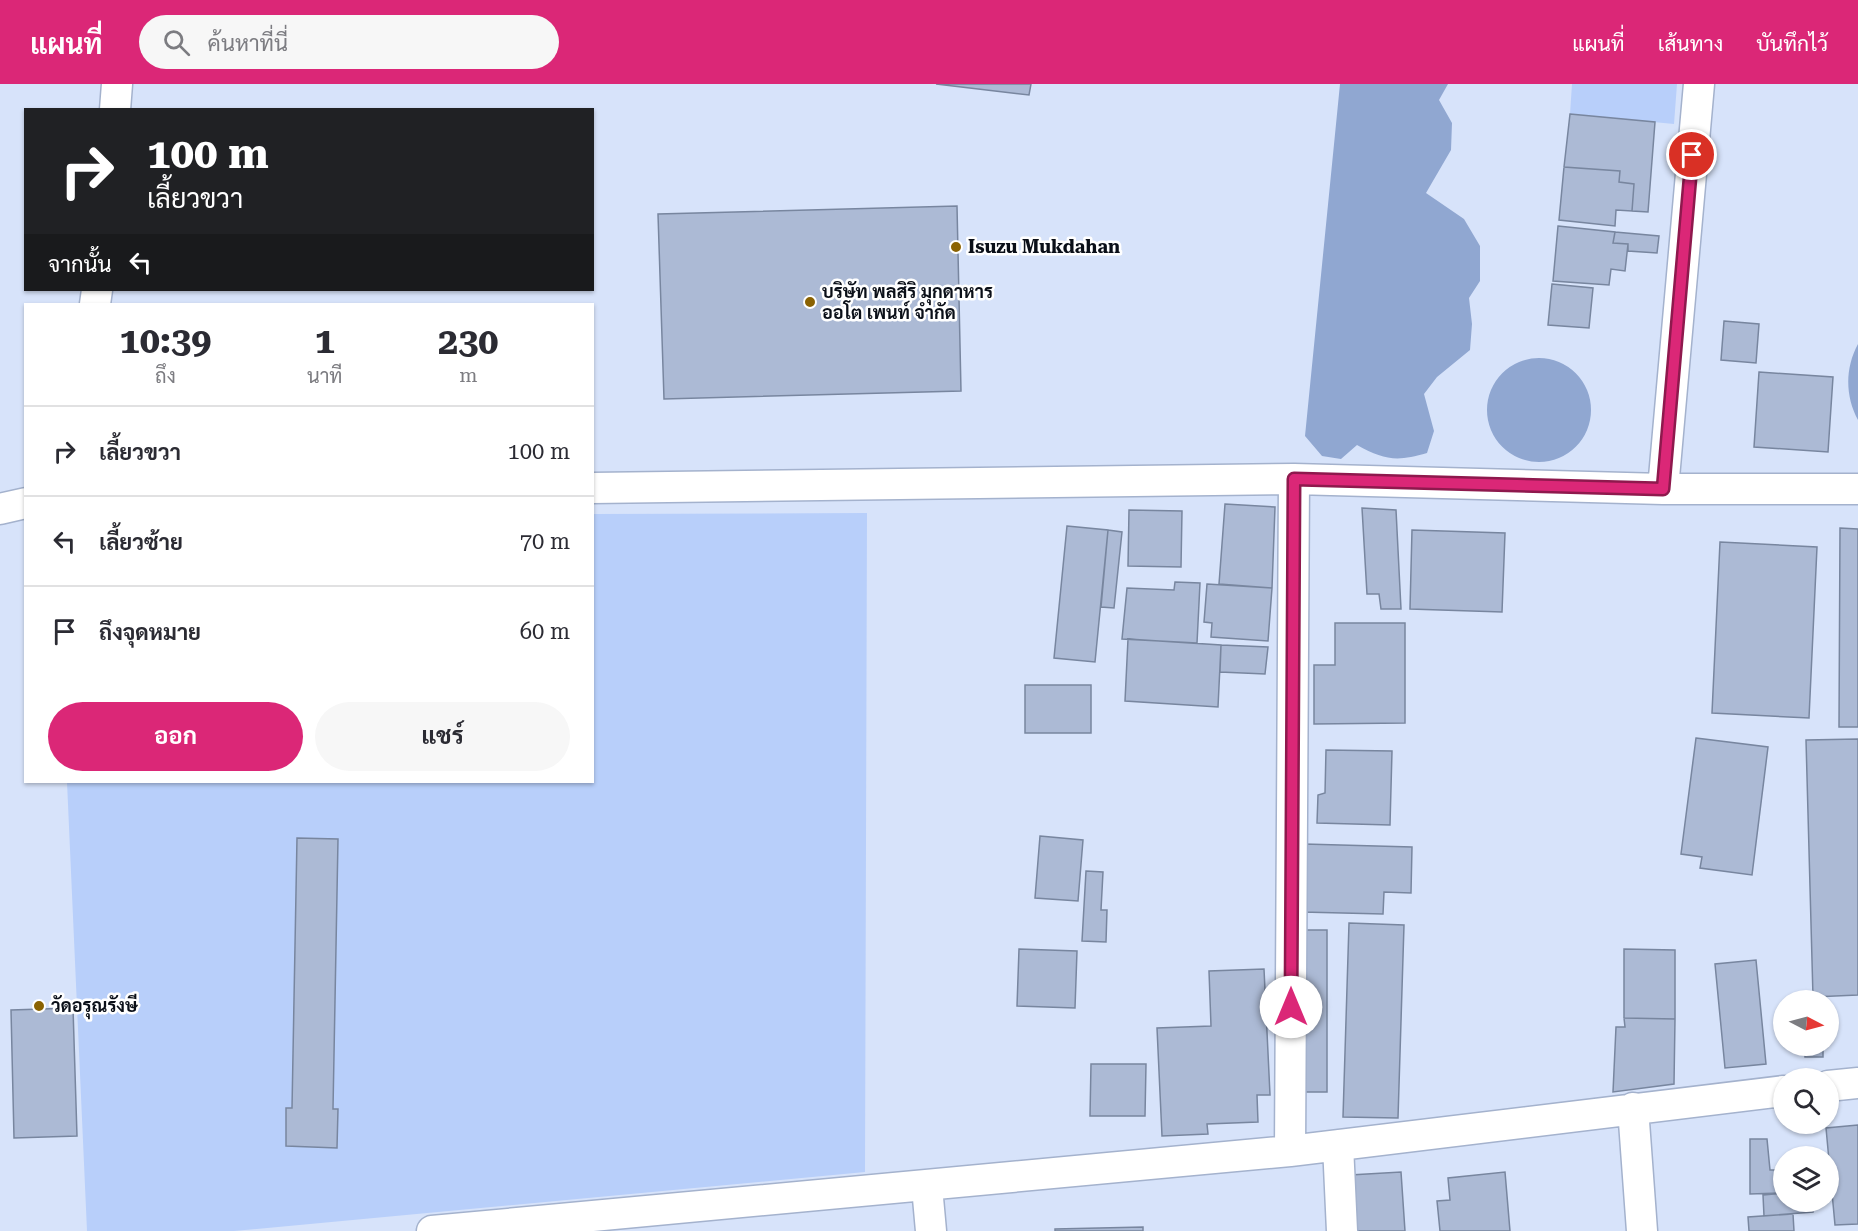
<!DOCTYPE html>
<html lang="th">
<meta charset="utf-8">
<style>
body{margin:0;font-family:"Roboto Serif",Sarabun,serif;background:#f7f7f7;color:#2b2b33;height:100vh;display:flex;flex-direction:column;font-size:22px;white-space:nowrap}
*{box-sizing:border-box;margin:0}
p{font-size:20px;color:#7c7c81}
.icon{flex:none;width:33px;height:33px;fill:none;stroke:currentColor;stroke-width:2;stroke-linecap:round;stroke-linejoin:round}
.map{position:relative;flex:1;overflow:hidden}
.drawer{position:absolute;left:24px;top:219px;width:570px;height:480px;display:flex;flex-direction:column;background:#fff;border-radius:0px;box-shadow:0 2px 4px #0004}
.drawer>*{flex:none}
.hud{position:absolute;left:24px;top:24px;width:570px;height:183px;border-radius:0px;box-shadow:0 2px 4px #0004;background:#202124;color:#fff;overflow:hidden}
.needle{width:39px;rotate:96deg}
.tools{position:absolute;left:1773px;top:906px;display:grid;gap:12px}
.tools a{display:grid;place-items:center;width:66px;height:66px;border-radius:50%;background:#fff;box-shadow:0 2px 4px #0004;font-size:30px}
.pin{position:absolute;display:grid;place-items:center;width:51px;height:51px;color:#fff;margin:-26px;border:3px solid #fff;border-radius:50%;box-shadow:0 2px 6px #0007}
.me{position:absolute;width:66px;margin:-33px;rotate:0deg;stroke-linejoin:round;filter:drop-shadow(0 0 4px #0008)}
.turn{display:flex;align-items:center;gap:21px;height:126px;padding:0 24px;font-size:27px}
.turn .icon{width:78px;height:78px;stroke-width:2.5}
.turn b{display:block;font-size:42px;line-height:51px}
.then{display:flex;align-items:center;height:57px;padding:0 24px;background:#0003;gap:12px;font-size:22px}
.eta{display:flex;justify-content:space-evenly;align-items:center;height:102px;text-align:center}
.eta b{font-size:36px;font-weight:700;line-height:42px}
.action{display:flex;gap:12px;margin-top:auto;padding:12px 24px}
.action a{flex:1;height:69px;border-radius:36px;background:#db2777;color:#fff;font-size:24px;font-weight:700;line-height:69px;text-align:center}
.action a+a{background:#f7f7f7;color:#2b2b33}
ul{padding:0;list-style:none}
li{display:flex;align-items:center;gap:18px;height:90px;padding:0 24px;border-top:2px solid #e1e1e2}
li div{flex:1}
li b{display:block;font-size:22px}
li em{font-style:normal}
header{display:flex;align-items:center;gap:36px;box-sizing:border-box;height:84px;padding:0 30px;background:#db2777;color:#fff}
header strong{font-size:28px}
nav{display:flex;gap:33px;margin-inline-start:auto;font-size:21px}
.search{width:420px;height:54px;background:#f7f7f7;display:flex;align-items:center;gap:15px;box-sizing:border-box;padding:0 21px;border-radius:33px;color:#7c7c81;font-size:22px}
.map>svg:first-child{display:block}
</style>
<header>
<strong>แผนที่</strong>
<div class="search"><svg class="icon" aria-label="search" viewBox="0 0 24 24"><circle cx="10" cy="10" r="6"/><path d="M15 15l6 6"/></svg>ค้นหาที่นี่</div>
<nav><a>แผนที่</a><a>เส้นทาง</a><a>บันทึกไว้</a></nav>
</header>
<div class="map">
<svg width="1858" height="1147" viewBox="0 0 1858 1147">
<rect width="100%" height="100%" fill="#d7e3fa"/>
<path fill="#b8cffa" d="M1572 0H1677L1674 40 1570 30Z
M867 429 865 1088 234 1147H87L67 698H592L593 430Z"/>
<path fill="#90a7d1" d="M1340 0H1448L1439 16 1452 39 1451 66 1426 109 1464 135 1480 162V197L1469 214 1472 240 1470 266 1437 293 1424 310 1434 347 1427 369C1397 378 1384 376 1357 361L1341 375 1322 372 1305 352Z
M1858 260V336C1845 312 1845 284 1858 260Z
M1487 326a52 52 0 1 1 104 0a52 52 0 1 1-104 0Z"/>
<path fill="#acbad5" stroke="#78869f" stroke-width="1.5" d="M936 0H1031L1029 11Z
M1570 30 1655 38 1648 128 1632 127 1634 100 1619 98 1620 87 1564 83Z
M1564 83 1620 87 1619 98 1634 100 1632 127 1616 126 1615 142 1559 136Z
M957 122 961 307 664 315 658 130Z
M1558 142 1615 148 1613 159 1628 160 1625 187 1611 185 1609 201 1553 197Z
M1615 148 1659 152 1657 169 1628 167V160L1613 159Z
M1552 200 1593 204 1589 244 1548 241Z
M1724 237 1759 240 1756 279 1721 276Z
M1759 288 1833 293 1828 368 1754 363Z
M1225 420 1275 423 1272 504 1219 500Z
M1362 424 1396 426 1401 525H1381L1379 510H1367Z
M1129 426 1182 427 1181 483 1128 482Z
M1067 442 1108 446 1095 578 1054 574Z
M1840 444 1858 445V643H1839Z
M1108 446 1122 448 1114 524 1101 523Z
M1412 446 1505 449 1502 528 1410 525Z
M1720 458 1817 463 1809 634 1712 629Z
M1175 498 1200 499 1197 559 1122 555 1127 504 1174 506Z
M1207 500 1272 504 1268 557 1211 553 1212 539 1204 538Z
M1335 539H1405V639L1314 640V581H1335Z
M1128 555 1221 561 1218 623 1125 617Z
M1221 561 1268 563 1265 590 1220 588Z
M1025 601H1091V649H1025Z
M1696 654 1768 663 1752 791 1700 784 1702 773 1681 770Z
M1858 655V911L1813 913 1806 656Z
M1326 666 1392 667 1390 741 1317 739 1318 711 1325 709Z
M1040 752 1083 756 1078 817 1035 814Z
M297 754 338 755 333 1025H338L337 1064 286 1062V1024H292Z
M1304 760 1412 763 1411 809 1384 808 1383 830 1302 828Z
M1086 787 1103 788 1101 826H1107L1106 858 1082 857Z
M1349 839 1404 841 1398 1034 1343 1033Z
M1302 846H1327V1008H1302Z
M1019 865 1077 867 1075 924 1017 922Z
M1624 865 1675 866V935L1624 934Z
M1756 876 1766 980 1725 984 1715 880Z
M1264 885 1270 1011H1257L1258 1038 1207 1040 1208 1050 1162 1052 1157 944 1211 942 1209 887Z
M73 924 77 1052 14 1054 11 926Z
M1624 934 1675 935 1674 1000 1613 1008 1616 943H1625Z
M1805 962H1823V973H1805Z
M1091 980H1146L1145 1032H1090Z
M1858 1041V1140L1835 1141 1826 1044Z
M1750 1055H1767L1770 1086H1784V1109L1750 1110Z
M1401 1088 1405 1147H1354L1350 1091Z
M1505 1088 1510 1147H1440L1437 1117 1450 1116 1448 1094Z
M1784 1109V1118H1812L1813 1128 1764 1132 1763 1111Z
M1793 1130 1794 1147H1749L1748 1133Z
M1143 1143V1147H1055V1145Z"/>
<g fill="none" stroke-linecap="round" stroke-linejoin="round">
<defs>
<path id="street" d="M115 26 117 0
M95 220 97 206
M592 404 1294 395 1663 405H1858
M1663 405 1699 0
M0 425 26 419
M1828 1002 1858 999
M1633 1024 1642 1147
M1338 1061 1342 1147
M1290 1067 1294 395
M927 1103 931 1147
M432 1147 1290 1067 1784 1007"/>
</defs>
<use href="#street" stroke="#a4b2cd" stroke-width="33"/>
<use href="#street" stroke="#fff" stroke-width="30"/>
</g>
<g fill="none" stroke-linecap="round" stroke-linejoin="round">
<defs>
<path id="route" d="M1291 923 1294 395 1663 405 1692 71"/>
</defs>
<use href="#route" stroke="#8e194d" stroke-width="15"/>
<use href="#route" stroke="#db2777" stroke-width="10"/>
</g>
<g fill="#8a6202" stroke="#fff" stroke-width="2">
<circle cx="956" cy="163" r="6"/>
<circle cx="810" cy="218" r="6"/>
<circle cx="39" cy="922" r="6"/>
</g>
<g text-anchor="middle" stroke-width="5" stroke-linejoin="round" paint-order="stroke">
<g font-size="18" font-weight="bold" fill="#0a0f18" stroke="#fff" text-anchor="start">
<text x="968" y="169">Isuzu Mukdahan</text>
<text x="822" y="214">บริษัท พลสิริ มุกดาหาร<tspan x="822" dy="21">ออโต เพนท์ จำกัด</tspan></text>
<text x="51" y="928">วัดอรุณรังษี</text>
</g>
</g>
</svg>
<div class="tools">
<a><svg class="needle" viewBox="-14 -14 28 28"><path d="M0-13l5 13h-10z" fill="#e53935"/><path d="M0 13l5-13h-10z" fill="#7c7c81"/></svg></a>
<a><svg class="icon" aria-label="search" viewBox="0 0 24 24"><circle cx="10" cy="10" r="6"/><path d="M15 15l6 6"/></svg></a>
<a><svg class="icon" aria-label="layers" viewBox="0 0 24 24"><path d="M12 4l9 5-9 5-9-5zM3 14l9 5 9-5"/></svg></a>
</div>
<div class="pin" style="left:1692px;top:71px;background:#d93025"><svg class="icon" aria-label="arrive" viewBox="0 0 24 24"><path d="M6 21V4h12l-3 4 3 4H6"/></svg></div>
<svg class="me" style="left:1291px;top:923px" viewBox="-20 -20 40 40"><circle r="19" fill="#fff"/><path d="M0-13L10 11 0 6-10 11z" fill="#db2777"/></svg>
<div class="hud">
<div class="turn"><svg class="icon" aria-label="right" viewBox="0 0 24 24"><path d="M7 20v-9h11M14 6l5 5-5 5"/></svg><div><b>100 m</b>เลี้ยวขวา</div></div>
<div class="then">จากนั้น<svg class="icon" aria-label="left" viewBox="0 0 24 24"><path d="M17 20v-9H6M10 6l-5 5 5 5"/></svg></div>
</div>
<section class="drawer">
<div class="eta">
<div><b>10:39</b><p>ถึง</p></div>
<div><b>1</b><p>นาที</p></div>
<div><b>230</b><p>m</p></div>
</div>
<ul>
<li><svg class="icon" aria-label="right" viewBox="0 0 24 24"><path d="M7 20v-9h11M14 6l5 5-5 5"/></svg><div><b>เลี้ยวขวา</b></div><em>100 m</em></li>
<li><svg class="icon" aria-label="left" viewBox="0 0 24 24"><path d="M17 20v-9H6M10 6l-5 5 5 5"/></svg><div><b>เลี้ยวซ้าย</b></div><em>70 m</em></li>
<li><svg class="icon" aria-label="arrive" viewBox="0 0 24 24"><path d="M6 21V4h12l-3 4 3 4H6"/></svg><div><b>ถึงจุดหมาย</b></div><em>60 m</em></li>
</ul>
<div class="action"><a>ออก</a><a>แชร์</a></div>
</section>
</div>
